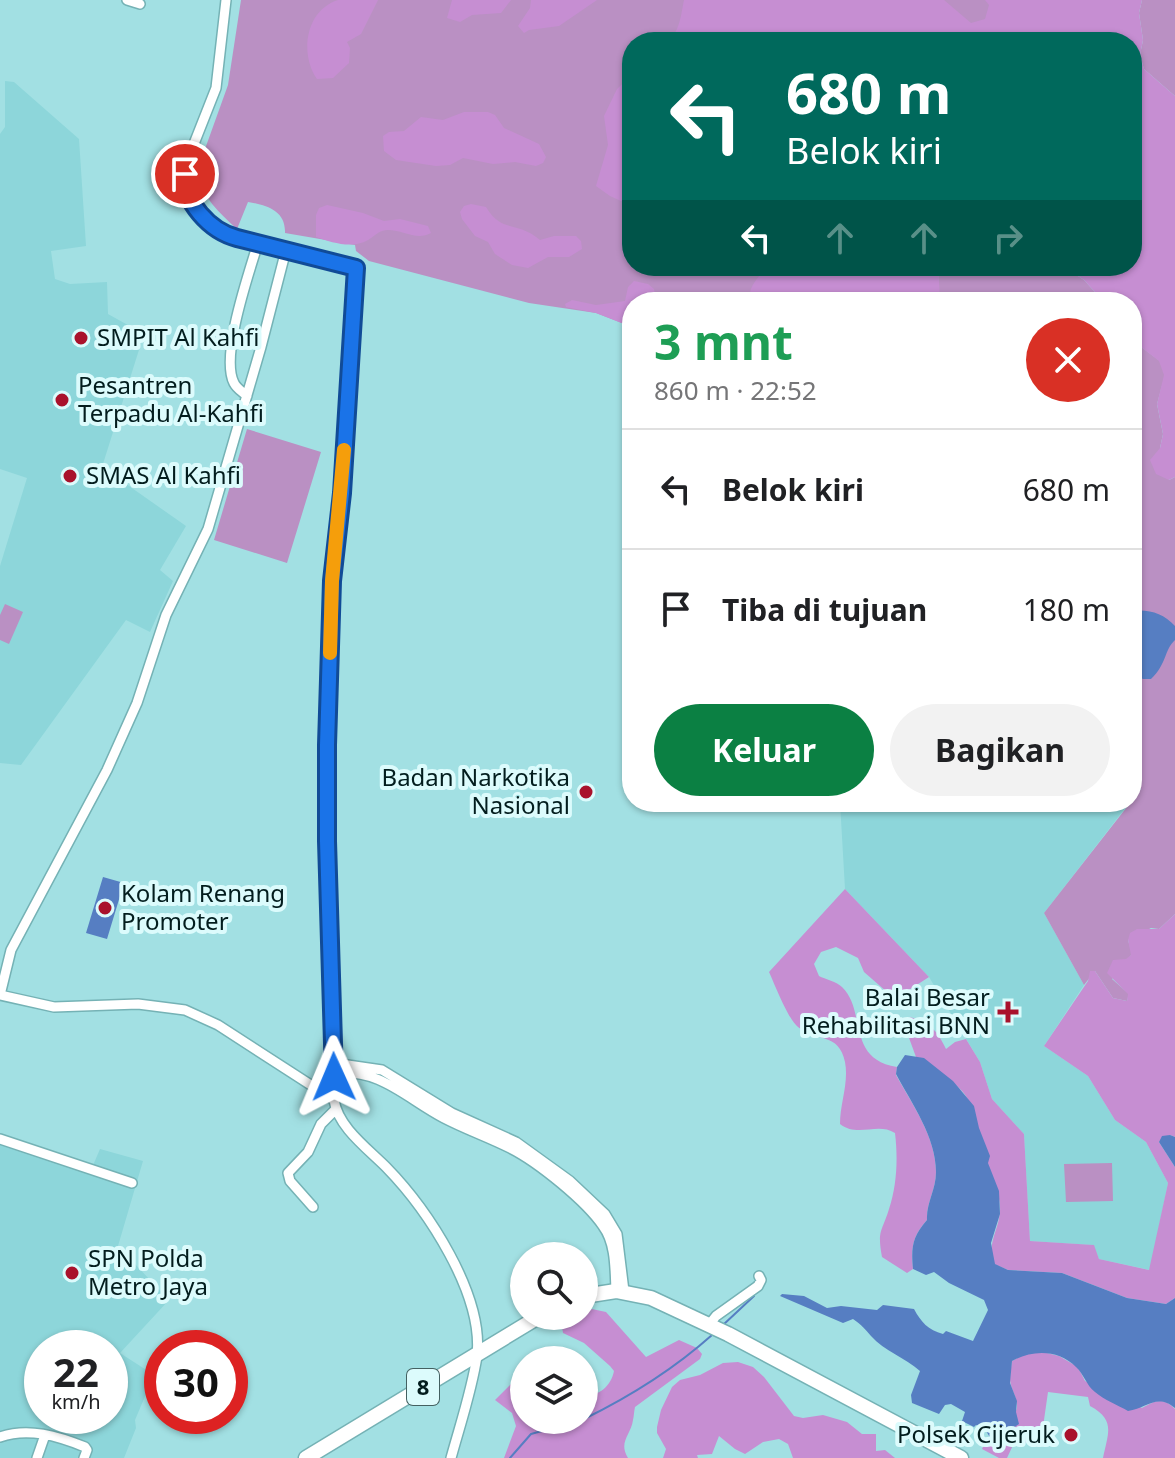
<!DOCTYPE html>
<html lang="id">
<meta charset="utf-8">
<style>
body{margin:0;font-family:"Noto Sans",sans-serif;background:#f2f2f2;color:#202124;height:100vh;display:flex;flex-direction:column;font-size:30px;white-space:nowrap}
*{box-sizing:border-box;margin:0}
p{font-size:26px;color:#757577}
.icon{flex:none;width:44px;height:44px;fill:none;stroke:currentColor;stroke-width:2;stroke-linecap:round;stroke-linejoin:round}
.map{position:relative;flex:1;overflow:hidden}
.drawer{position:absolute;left:622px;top:292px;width:520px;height:520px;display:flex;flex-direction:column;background:#fff;border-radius:32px;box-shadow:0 2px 6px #0004}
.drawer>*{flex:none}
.hud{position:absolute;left:622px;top:32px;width:520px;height:244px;border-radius:32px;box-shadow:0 2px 6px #0004;background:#00695c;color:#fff;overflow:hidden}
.buttons{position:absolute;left:510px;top:1242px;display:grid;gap:16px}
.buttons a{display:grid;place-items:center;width:88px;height:88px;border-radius:50%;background:#fff;box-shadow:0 2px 6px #0004;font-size:40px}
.speed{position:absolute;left:24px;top:1330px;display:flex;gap:16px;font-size:40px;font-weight:700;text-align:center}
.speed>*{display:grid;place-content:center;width:104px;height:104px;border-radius:50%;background:#fff;box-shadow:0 2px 6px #0004;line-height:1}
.speed small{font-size:20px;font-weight:400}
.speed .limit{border:12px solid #d22;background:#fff;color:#111}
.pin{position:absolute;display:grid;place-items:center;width:68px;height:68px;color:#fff;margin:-34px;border:4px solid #fff;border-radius:50%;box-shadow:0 2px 8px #0007}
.me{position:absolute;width:88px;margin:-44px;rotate:359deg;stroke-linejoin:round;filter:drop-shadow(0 0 6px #0008)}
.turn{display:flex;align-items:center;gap:28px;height:168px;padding:0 32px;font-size:36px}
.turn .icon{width:104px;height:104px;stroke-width:2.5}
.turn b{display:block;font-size:56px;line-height:68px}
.lanes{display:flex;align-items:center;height:76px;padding:0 32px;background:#0003;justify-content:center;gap:40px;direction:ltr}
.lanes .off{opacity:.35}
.round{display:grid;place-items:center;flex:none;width:84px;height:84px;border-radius:42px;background:#f2f2f2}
.summary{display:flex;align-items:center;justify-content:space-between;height:136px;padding:0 32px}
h1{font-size:48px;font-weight:700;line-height:60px;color:#1e9e55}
.action{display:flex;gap:16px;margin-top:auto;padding:16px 32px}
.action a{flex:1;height:92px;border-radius:48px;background:#0b8043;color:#fff;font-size:32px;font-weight:700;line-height:92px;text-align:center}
.action a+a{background:#f2f2f2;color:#202124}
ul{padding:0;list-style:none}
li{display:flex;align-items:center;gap:24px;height:120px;padding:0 32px;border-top:2px solid #e0e0e0}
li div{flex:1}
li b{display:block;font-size:30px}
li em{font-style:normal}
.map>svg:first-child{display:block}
</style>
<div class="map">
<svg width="1175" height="1458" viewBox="0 0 1175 1458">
<rect width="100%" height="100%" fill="#a2e0e3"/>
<path fill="#8dd6da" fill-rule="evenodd" d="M5 81 14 82 79 139 86 246 51 251 55 279 70 284 107 282 108 314 144 334 102 467 186 526 160 570 173 581 150 632 126 620 21 765 0 763V566L27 478 0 469V134L5 127Z
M840 802H1130L1044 913 1084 985 1044 1046 1088 1076 1115 1120 1146 1142 1168 1183 1150 1270 1099 1259 1093 1245 1030 1241 1024 1134 992 1099 980 1062 929 977 845 889Z
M0 1139 91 1170 100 1149 143 1161 118 1246 169 1300 120 1353 154 1375 135 1420 136 1428 124 1458H0ZM42 1348H110V1416H42Z"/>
<path fill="#ba90c3" d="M241 0H1058L1053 42H632V266H790L782 302H632V327L596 313 529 303 369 261 356 251 355 245 285 233C286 211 267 205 248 202L237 229C218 212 204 198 196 174L228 85Z
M1142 0H1175V96L1144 69 1140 55 1143 40 1139 13Z
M938 266H1063L1084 280 1104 302H939Z
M1132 340 1160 361 1165 375 1157 404 1163 434 1160 448 1169 480 1175 477V914L1159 929 1151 928 1128 940 1132 954 1112 979 1129 994 1127 1001 1113 998 1095 971 1084 985 1044 913 1141 789 1132 779V688L1136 677 1132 673Z
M247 429 321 452 287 563 214 540Z
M5 604 23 612 9 644 0 640V615Z
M1112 1163 1113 1201 1066 1202 1064 1164Z"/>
<path fill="#c68ed2" d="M338 0H378L361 34 347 42 350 48 349 63 333 78 317 79C299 53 306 10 338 0Z
M452 0H511L501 13 472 15 460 22 447 18Z
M531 0H597L559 26 529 30 524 33 518 26 530 8Z
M684 0H944L971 23 985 19 989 5 985 0H1142L1139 13 1143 40 1140 55 1144 69 1175 96V477L1169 480 1156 474 1150 460 1160 448 1163 434 1157 404 1164 375 1159 361 1132 340V302H1104L1084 280 1063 266H1132V42H666C680 34 681 14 684 0Z
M632 74V206L610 196 596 186 608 145 604 116 617 89Z
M464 112H488L495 115 504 128 539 144 546 157 543 163 536 166 515 162 493 164 463 158 450 165 436 166 396 160 384 151 383 136 389 132 404 131 421 117 443 120Z
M471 204 486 207C502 234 517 220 540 240L554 236H576L581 241 582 249 569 257H548L528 268 512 265 495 254 488 242 475 236 462 219 460 212 464 206Z
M327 205 363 213 384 221 400 219 428 226 431 233C417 241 403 230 388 230 380 230 377 234 371 238 355 250 333 243 316 237V215L319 208Z
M767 266H938L940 298 939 302H751C745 289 760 276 767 266Z
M634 281 648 284 654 289 656 302H632V327L596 313 566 307 565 304 572 300 596 305 625 301 628 287Z
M845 889 929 977 895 999 864 972 858 958 836 947 821 952 814 964 819 976C825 979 837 982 842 987 867 1011 846 1059 897 1067L896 1075C912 1104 936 1137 936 1172 936 1190 926 1203 927 1220 912 1237 911 1248 913 1269L907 1273 882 1257C877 1230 882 1232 889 1209 897 1185 898 1158 895 1133 877 1122 858 1138 840 1124 840 1103 849 1083 845 1062 839 1032 816 1042 798 1027 788 1019 775 985 769 972Z
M1175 914V1137L1170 1135 1159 1142 1175 1167V1298L1166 1304 1127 1298 1062 1273 1008 1270 994 1264C986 1244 999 1230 1000 1211 1001 1191 990 1179 988 1163 987 1150 982 1140 978 1128 970 1098 967 1092 941 1074 932 1067 927 1059 916 1057L905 1027 910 1017C930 1023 937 1030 946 1049L955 1042 966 1039 980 1062 992 1099 1024 1134 1030 1241 1094 1245 1099 1259 1149 1270 1168 1183 1146 1142 1115 1120 1088 1076 1044 1046 1088 981 1090 971H1095L1113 998 1127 1001 1128 994 1107 973 1113 960 1126 959 1131 955 1128 940 1130 933 1137 929H1159Z
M592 1309 606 1312 646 1357 679 1340 697 1348 702 1354 700 1359 635 1407C634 1411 634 1416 633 1420 631 1435 618 1442 628 1458H504L516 1426 512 1413 495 1400 523 1372 524 1420H584V1396C599 1396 611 1386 614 1371L610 1366 584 1343 563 1333 562 1327 569 1319 584 1316V1312Z
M1043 1352 1059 1356 1078 1367 1085 1381 1142 1408C1156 1400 1163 1397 1175 1409V1458H1103C1108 1433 1116 1420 1090 1406L1088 1397 1048 1392 1043 1427 1035 1442 1014 1443 1007 1458H999L982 1449C989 1434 1010 1428 1016 1411 1020 1401 1011 1391 1010 1380 1010 1374 1011 1367 1012 1361L1025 1354Z
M738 1362 753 1367 764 1377 794 1416 803 1418 823 1415 847 1422 862 1434H876V1451L885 1450 895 1458H793L788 1444 779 1439 763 1442 745 1454 735 1449 719 1436 712 1454 697 1455 698 1458H663L666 1449 657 1433V1427L661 1410 672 1387 680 1380 700 1375 723 1363Z"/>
<path fill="#567ec2" d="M1132 611C1149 609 1163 613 1175 626V640C1164 650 1167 664 1151 679H1143L1132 673Z
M103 877 124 883 107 939 86 933Z
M905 1055 924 1058 953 1081 974 1106 979 1128 990 1156 988 1163 999 1191 1000 1214 991 1243 995 1264 1008 1270 1062 1273 1127 1298 1166 1304 1175 1298V1415V1408C1157 1393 1147 1408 1128 1411 1118 1405 1104 1400 1095 1392 1086 1385 1084 1374 1076 1367 1058 1349 1032 1350 1012 1361L1010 1383 1017 1401 1016 1412 1019 1424C1009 1431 1000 1432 990 1438 987 1431 984 1428 976 1425L974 1427 962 1421 965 1412 951 1404 945 1405 939 1414 912 1403 911 1395 920 1371C906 1358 884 1351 871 1336 865 1329 862 1325 853 1319L843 1323 780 1296 782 1294 804 1296 827 1308 841 1306 877 1310 883 1305 914 1309C921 1322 928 1330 943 1334L946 1331 973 1341 988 1310 984 1300 949 1283 934 1272 926 1275 913 1269C911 1248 912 1237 927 1220 926 1203 936 1190 936 1172 936 1137 912 1104 896 1074L897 1067Z
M1170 1135 1175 1137V1167L1159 1142 1162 1136Z"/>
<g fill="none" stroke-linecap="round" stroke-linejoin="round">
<path stroke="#567ec2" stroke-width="2" d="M723 1325 754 1296
M584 1419C629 1397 675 1368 712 1335
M510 1458 531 1434 582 1420"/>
<defs>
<path id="minor" d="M127 0 140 4
M226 0 216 88 188 159 185 179 187 192 199 212 224 234 356 268 349 390 332 581 327 745V841L334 1100
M286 250 261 347 208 529 166 615 137 703 107 770 11 950 0 995 54 1007 138 1004 185 1010 218 1025 334 1100C338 1127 367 1148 386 1167 427 1209 484 1294 477 1356 472 1390 460 1425 451 1458
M247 396C243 392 237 389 234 383 220 356 249 273 258 243
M334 1063 382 1070 452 1113 516 1142 570 1181 605 1214 617 1234 624 1291
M334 1073C380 1068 406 1098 444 1118 465 1129 488 1137 510 1148 538 1162 586 1201 603 1226 616 1243 615 1270 616 1291
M0 1139 132 1183
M313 1207 290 1181 288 1173 308 1152 321 1124 335 1110
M709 1325 716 1316 758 1286 761 1280 759 1276
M0 1437C28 1427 58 1436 85 1447L87 1450 84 1458
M37 1458 45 1435"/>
<path id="highway" d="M584 1296 616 1291 651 1298 728 1334 961 1458
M306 1458 540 1316"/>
</defs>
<use href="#minor" stroke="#75b2b5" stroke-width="12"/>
<use href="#highway" stroke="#75b2b5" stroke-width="17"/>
<use href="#minor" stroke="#fff" stroke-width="9"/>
<use href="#highway" stroke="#fff" stroke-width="14"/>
</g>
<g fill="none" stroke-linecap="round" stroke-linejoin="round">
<defs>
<path id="route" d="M185 174C183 202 210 231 237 238L356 268 342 493 332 581 327 745V841L334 1077"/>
</defs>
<use href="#route" stroke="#114b97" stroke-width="20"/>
<use href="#route" stroke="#1a73e8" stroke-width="14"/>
<path stroke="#f59e0b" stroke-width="14" d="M330 653 332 581 344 450"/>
</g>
<g fill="#a9122c" stroke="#dcfbfc" stroke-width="3">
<circle cx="81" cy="338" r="8"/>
<circle cx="62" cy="400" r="8"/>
<circle cx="70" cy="476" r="8"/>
<circle cx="586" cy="792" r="8"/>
<circle cx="105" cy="908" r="8"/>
<path d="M1004 1000h8v8h8v8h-8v8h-8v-8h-8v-8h8z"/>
<circle cx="72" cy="1273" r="8"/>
<circle cx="1071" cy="1435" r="8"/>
</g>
<g text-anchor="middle" stroke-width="8" stroke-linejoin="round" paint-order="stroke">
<rect fill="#dcfbfc" stroke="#446061" stroke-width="2" x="407" y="1369" width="32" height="36" rx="6"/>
<g font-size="22" font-weight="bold" fill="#031d1e">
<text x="423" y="1395">8</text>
</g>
<g font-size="24" fill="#031d1e" stroke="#dcfbfc" text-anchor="start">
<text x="97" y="346">SMPIT Al Kahfi</text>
<text x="78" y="394">Pesantren<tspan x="78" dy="28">Terpadu Al-Kahfi</tspan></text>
<text x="86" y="484">SMAS Al Kahfi</text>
<text x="570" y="786" text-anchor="end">Badan Narkotika<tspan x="570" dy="28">Nasional</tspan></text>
<text x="121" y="902">Kolam Renang<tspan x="121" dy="28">Promoter</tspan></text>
<text x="990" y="1006" text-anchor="end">Balai Besar<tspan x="990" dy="28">Rehabilitasi BNN</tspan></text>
<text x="88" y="1267">SPN Polda<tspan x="88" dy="28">Metro Jaya</tspan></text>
<text x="1055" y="1443" text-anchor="end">Polsek Cijeruk</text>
</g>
</g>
</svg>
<div class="buttons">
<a><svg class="icon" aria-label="search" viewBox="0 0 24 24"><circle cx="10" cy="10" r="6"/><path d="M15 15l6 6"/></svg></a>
<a><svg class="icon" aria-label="layers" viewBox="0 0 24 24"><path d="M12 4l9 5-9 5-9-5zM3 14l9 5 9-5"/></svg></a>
</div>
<div class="speed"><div>22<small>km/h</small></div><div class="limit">30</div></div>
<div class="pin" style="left:185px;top:174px;background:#d93025"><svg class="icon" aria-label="arrive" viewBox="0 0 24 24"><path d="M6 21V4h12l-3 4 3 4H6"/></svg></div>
<svg class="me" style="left:334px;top:1077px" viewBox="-20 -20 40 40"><path d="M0-17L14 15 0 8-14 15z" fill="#1a73e8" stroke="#fff" stroke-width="4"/></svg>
<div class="hud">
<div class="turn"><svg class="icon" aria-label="left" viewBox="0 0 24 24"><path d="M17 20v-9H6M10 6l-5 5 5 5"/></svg><div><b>680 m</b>Belok kiri</div></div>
<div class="lanes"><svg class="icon" aria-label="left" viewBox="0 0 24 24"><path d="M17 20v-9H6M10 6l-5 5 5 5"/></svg><svg class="icon off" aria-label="ahead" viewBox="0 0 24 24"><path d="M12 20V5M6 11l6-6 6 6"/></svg><svg class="icon off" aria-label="ahead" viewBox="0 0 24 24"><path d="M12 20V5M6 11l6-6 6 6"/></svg><svg class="icon off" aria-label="right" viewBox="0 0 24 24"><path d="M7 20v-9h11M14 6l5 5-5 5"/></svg></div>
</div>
<section class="drawer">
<div class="summary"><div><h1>3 mnt</h1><p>860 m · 22:52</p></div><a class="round" style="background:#d93025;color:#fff"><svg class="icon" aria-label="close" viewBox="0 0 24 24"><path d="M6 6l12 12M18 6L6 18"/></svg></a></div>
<ul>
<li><svg class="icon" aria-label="left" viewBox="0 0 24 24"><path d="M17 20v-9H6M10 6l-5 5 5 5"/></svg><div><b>Belok kiri</b></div><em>680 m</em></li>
<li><svg class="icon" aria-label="arrive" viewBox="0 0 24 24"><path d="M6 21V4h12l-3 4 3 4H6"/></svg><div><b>Tiba di tujuan</b></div><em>180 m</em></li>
</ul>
<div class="action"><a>Keluar</a><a>Bagikan</a></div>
</section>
</div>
